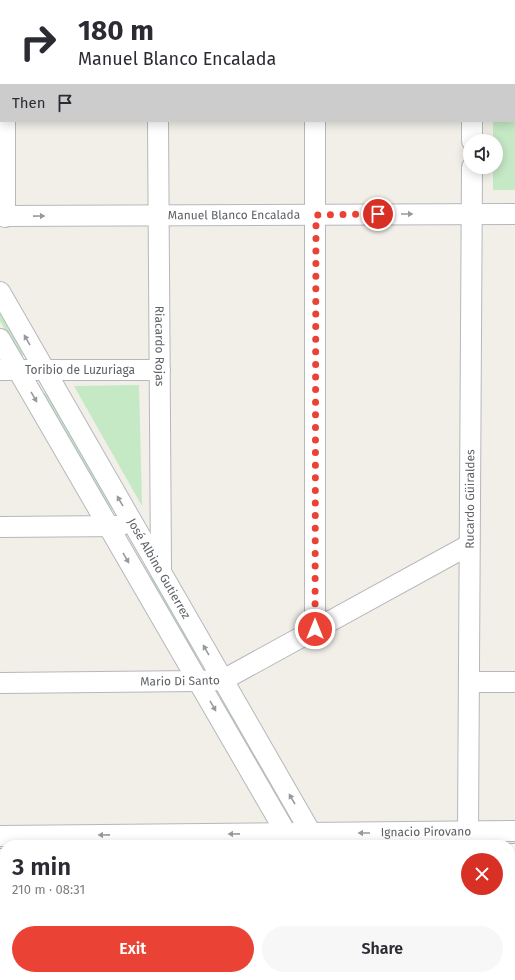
<!DOCTYPE html>
<meta charset="utf-8">
<style>
body{margin:0;font-family:"Fira Sans",sans-serif;background:#f7f7f7;color:#2b2b33;height:100vh;display:flex;flex-direction:column;font-size:15px;white-space:nowrap}
*{box-sizing:border-box;margin:0}
p{font-size:13px;color:#7c7c81}
.icon{flex:none;width:22px;height:22px;fill:none;stroke:currentColor;stroke-width:2;stroke-linecap:round;stroke-linejoin:round}
.map{position:relative;flex:1;overflow:hidden}
.drawer{position:absolute;left:0px;top:840px;width:515px;height:140px;display:flex;flex-direction:column;background:#fff;border-radius:16px 16px 0 0;box-shadow:0 2px 10px #0003}
.drawer>*{flex:none}
.guide{position:absolute;left:0px;top:0px;width:515px;height:122px;box-shadow:0 2px 10px #0003;background:#fff;color:#2b2b33;overflow:hidden}
.controls{position:absolute;left:463px;top:134px;display:grid;gap:8px}
.controls a{display:grid;place-items:center;width:40px;height:40px;border-radius:50%;background:#fff;box-shadow:0 2px 10px #0003;font-size:20px}
.pin{position:absolute;display:grid;place-items:center;width:34px;height:34px;color:#fff;margin:-17px;border:2px solid #fff;border-radius:50%;box-shadow:0 1px 4px #0007}
.me{position:absolute;width:44px;margin:-22px;rotate:0deg;stroke-linejoin:round;filter:drop-shadow(0 0 3px #0008)}
.turn{display:flex;align-items:center;gap:14px;height:84px;padding:0 12px;font-size:18px}
.turn .icon{width:52px;height:52px;stroke-width:2.5}
.turn b{display:block;font-size:28px;line-height:34px}
.then{display:flex;align-items:center;height:38px;padding:0 12px;background:#0003;gap:8px;font-size:15px}
.round{display:grid;place-items:center;flex:none;width:42px;height:42px;border-radius:21px;background:#f7f7f7}
.headline{display:flex;align-items:center;justify-content:space-between;height:68px;padding:0 12px}
h1{font-size:24px;font-weight:600;line-height:30px}
.button{display:flex;gap:8px;margin-top:auto;padding:8px 12px}
.button a{flex:1;height:46px;border-radius:24px;background:#ea4335;color:#fff;font-size:16px;font-weight:600;line-height:46px;text-align:center}
.button a+a{background:#f7f7f7;color:#2b2b33}
.map>svg:first-child{display:block}
</style>
<div class="map">
<svg width="515" height="980" viewBox="0 0 515 980">
<rect width="100%" height="100%" fill="#f1efe8"/>
<path fill="#c5e8c5" d="M514 59H515V190H493V167H496V141H493V121H514Z
M0 308 27 355H20L0 321Z
M139 385 142 506 74 386Z
M41 393H49L115 509 108 510Z
M146 576H154L200 656 193 657Z
M221 703H227L286 804 279 803Z"/>
<g fill="none" stroke-linecap="round" stroke-linejoin="round">
<defs>
<g id="minor">
<path d="M5 0V1"/>
<path d="M158 0V1"/>
<path d="M315 0V1"/>
<path d="M473 1V0"/>
<path d="M5 121V217"/>
<path id="s1" d="M158 121 161 570"/>
<path d="M472 141V121"/>
<path id="s2" d="M0 216 515 214"/>
<path id="s3" d="M0 292 311 833 307 845"/>
<path d="M0 339 286 833 295 845"/>
<path id="s4" d="M0 370H160"/>
<path d="M0 527 120 526"/>
<path d="M315 629V121"/>
<path d="M469 682H515"/>
<path id="s5" d="M0 683 198 681 223 680 469 545"/>
<path id="s6" d="M468 832 472 167"/>
<path id="s7" d="M0 836 515 831"/>
<path d="M510 854H515"/>
<path d="M0 859H5"/>
<path d="M302 975V980"/>
<path d="M128 980V975"/>
</g>
</defs>
<use href="#minor" stroke="#b5b8bc" stroke-width="22"/>
<use href="#minor" stroke="#fff" stroke-width="20"/>
</g>
<defs><path id="oneway-solid" d="M-6-.8H1V-3.2L6.5 0L1 3.2V.8H-6Z"/></defs>
<g fill="#979a9d">
<use href="#oneway-solid" transform="translate(407 214)"/>
<use href="#oneway-solid" transform="translate(39 216) rotate(-1)"/>
<use href="#oneway-solid" transform="translate(27 340) rotate(-120)"/>
<use href="#oneway-solid" transform="translate(34 397) rotate(60)"/>
<use href="#oneway-solid" transform="translate(120 501) rotate(-120)"/>
<use href="#oneway-solid" transform="translate(126 558) rotate(60)"/>
<use href="#oneway-solid" transform="translate(206 650) rotate(-120)"/>
<use href="#oneway-solid" transform="translate(213 706) rotate(60)"/>
<use href="#oneway-solid" transform="translate(292 799) rotate(-120)"/>
<use href="#oneway-solid" transform="translate(364 833) rotate(180)"/>
<use href="#oneway-solid" transform="translate(234 834) rotate(179)"/>
<use href="#oneway-solid" transform="translate(104 835) rotate(179)"/>
</g>
<g fill="none" stroke-linecap="round" stroke-linejoin="round">
<path stroke="#ea4335" stroke-width="7" stroke-dasharray="0 12.6" d="M315 629 316 215 378 214"/>
</g>
<g text-anchor="middle" stroke-width="3" stroke-linejoin="round" paint-order="stroke">
<g font-size="12" fill="#5f6368" stroke="#fff">
<text dy="4" stroke="none"><textPath href="#s2" startOffset="234">Manuel Blanco Encalada</textPath></text>
<text dy="4" stroke="none"><textPath href="#s1" startOffset="225">Riacardo Rojas</textPath></text>
<text dy="4" stroke="none"><textPath href="#s4" startOffset="80">Toribio de Luzuriaga</textPath></text>
<text dy="4" stroke="none"><textPath href="#s6" startOffset="333">Rucardo Güiraldes</textPath></text>
<text dy="4" stroke="none"><textPath href="#s3" startOffset="319">José Albino Gutierrez</textPath></text>
<text dy="4" stroke="none"><textPath href="#s5" startOffset="180">Mario Di Santo</textPath></text>
<text dy="4" stroke="none"><textPath href="#s7" startOffset="426">Ignacio Pirovano</textPath></text>
</g>
</g>
</svg>
<div class="controls">
<a><svg class="icon" aria-label="sound" viewBox="0 0 24 24"><path d="M4 9h4l5-4v14l-5-4H4zM17 9q2 3 0 6"/></svg></a>
</div>
<div class="pin" style="left:378px;top:214px;background:#d93025"><svg class="icon" aria-label="arrive" viewBox="0 0 24 24"><path d="M6 21V4h12l-3 4 3 4H6"/></svg></div>
<svg class="me" style="left:315px;top:629px" viewBox="-20 -20 40 40"><circle r="17" fill="#ea4335" stroke="#fff" stroke-width="3"/><path d="M0-11L8 9 0 5-8 9z" fill="#fff"/></svg>
<div class="guide">
<div class="turn"><svg class="icon" aria-label="right" viewBox="0 0 24 24"><path d="M7 20v-9h11M14 6l5 5-5 5"/></svg><div><b>180 m</b>Manuel Blanco Encalada</div></div>
<div class="then">Then<svg class="icon" aria-label="arrive" viewBox="0 0 24 24"><path d="M6 21V4h12l-3 4 3 4H6"/></svg></div>
</div>
<section class="drawer">
<div class="headline"><div><h1>3 min</h1><p>210 m · 08:31</p></div><a class="round" style="background:#d93025;color:#fff"><svg class="icon" aria-label="close" viewBox="0 0 24 24"><path d="M6 6l12 12M18 6L6 18"/></svg></a></div>
<div class="button"><a>Exit</a><a>Share</a></div>
</section>
</div>
